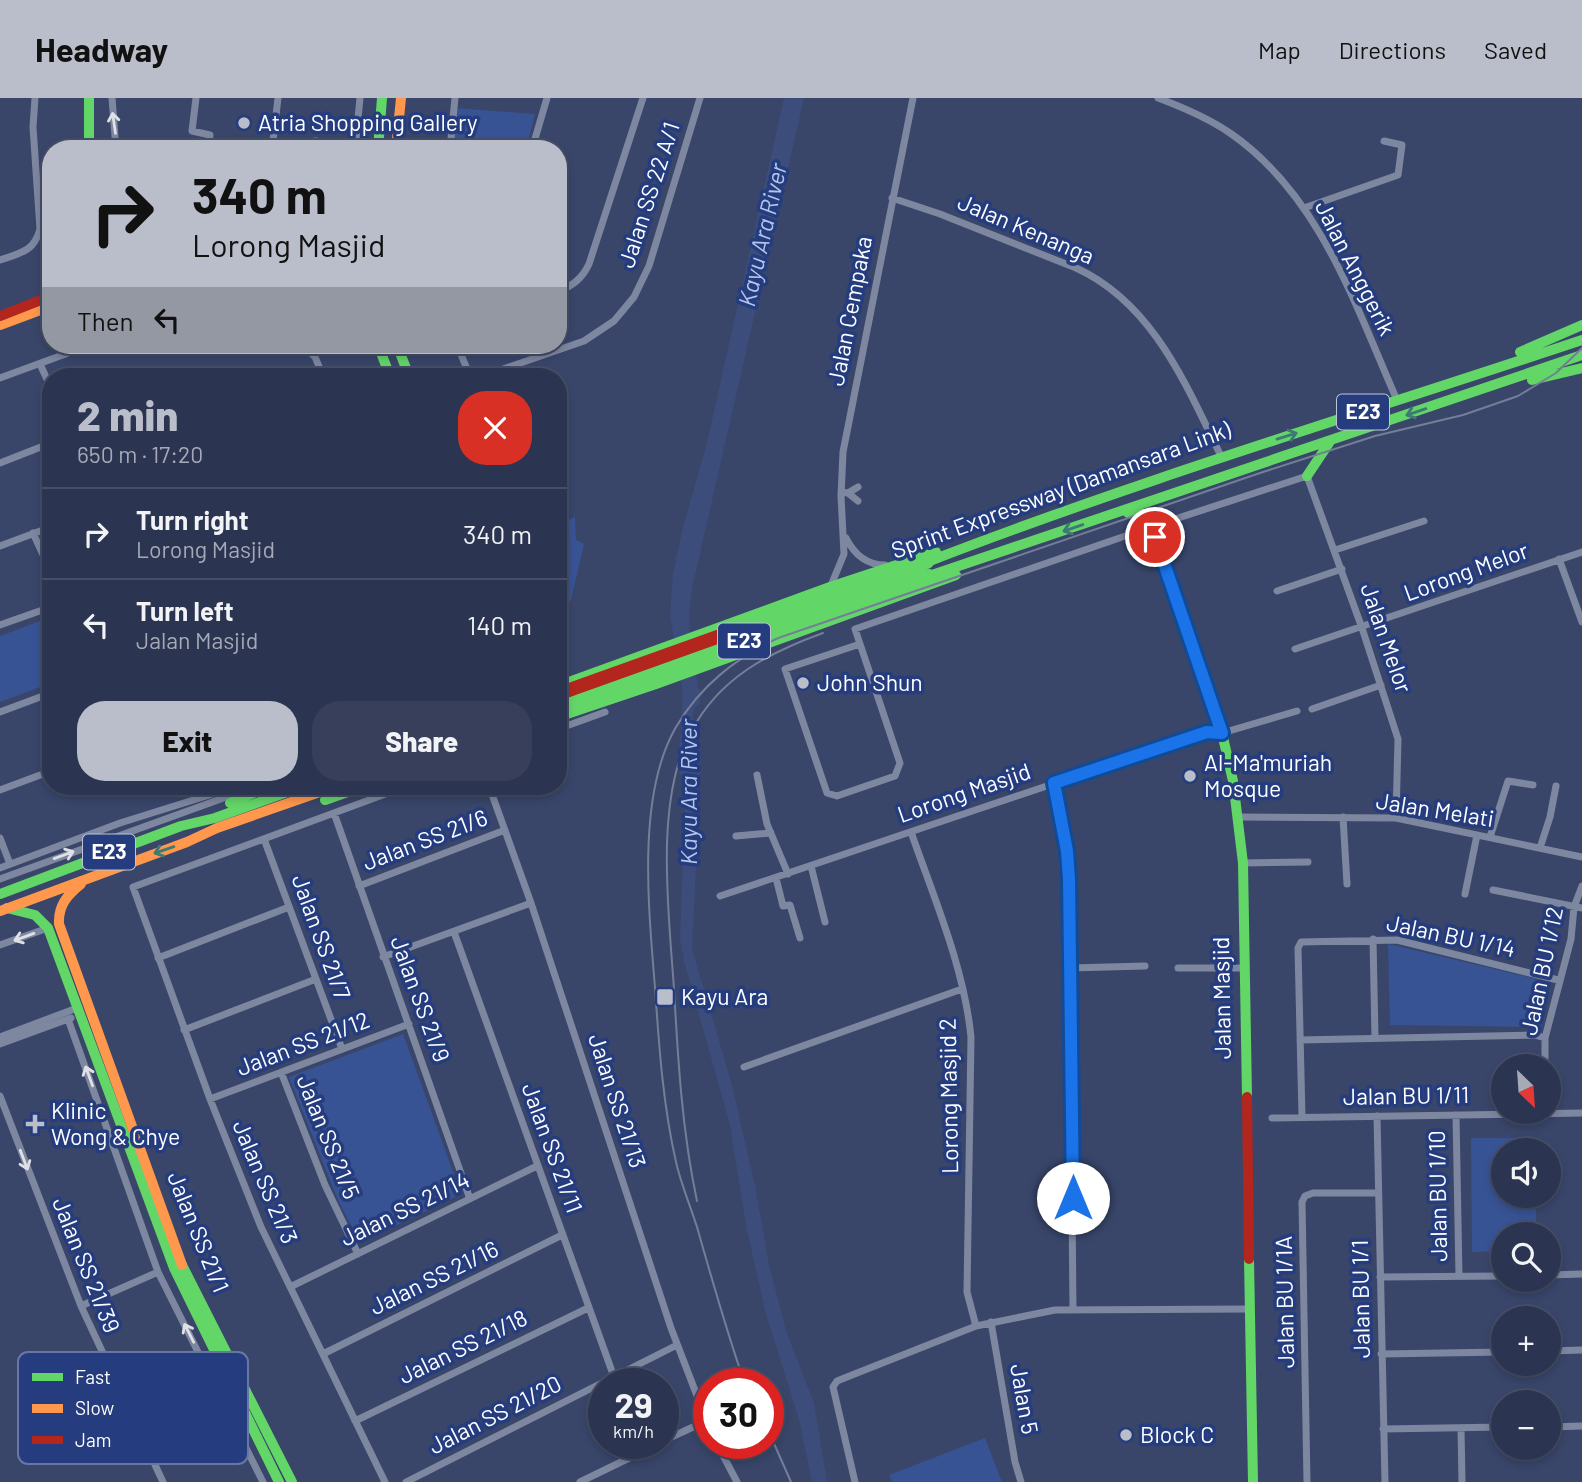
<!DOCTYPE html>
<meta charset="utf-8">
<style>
body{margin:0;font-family:Barlow,sans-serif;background:#373f5a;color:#f1f3f6;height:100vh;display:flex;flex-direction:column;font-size:26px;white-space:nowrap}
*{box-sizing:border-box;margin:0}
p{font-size:23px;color:#a6aab7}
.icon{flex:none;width:38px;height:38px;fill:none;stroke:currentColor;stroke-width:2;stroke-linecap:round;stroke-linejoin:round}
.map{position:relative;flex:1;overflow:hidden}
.sheet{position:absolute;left:42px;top:270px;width:525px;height:427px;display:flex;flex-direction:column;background:#2b3450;border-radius:28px;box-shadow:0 4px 10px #0003,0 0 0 2px #474f67}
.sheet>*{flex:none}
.banner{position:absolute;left:42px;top:42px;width:525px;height:214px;border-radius:28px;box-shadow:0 4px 10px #0003,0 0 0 2px #474f67;background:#babecb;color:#111;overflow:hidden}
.needle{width:46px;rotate:155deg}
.controls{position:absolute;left:1491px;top:956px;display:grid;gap:14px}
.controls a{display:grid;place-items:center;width:70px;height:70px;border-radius:50%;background:#2b3450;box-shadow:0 4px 10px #0003,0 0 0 2px #474f67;font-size:35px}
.speed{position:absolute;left:588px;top:1270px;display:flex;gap:14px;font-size:35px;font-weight:700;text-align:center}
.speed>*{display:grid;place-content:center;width:91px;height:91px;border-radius:50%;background:#2b3450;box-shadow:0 4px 10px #0003,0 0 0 2px #474f67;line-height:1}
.speed small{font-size:18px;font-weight:400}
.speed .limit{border:10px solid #d22;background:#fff;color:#111}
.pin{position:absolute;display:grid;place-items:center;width:60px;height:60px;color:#fff;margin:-30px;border:4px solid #fff;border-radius:50%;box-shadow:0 2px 7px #0007}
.me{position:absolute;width:77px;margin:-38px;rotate:0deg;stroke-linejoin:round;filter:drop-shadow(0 0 5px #0008)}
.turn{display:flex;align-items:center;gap:24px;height:147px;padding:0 35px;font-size:32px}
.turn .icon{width:91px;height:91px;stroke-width:2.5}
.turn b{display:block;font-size:49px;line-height:60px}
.then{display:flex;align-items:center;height:66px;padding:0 35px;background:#0003;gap:14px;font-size:26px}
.round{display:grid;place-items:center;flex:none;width:74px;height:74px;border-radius:28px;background:#373f5a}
.overview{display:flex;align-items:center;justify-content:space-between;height:119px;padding:0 35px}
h1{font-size:42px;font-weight:800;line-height:52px;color:#babecb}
.action{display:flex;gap:14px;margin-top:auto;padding:14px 35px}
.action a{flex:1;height:80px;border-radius:28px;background:#babecb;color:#111;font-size:28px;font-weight:800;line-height:80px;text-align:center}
.action a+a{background:#373f5a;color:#f1f3f6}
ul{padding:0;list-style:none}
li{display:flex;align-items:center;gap:21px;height:91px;padding:0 35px;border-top:2px solid #474f67}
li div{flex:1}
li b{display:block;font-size:26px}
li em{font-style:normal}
header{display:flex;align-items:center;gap:42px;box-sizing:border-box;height:98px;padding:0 35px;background:#babecb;color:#111}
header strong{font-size:33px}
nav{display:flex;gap:38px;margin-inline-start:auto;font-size:24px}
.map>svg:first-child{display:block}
</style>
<header>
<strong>Headway</strong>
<nav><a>Map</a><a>Directions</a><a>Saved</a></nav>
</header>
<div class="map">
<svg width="1582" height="1384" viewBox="0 0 1582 1384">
<rect width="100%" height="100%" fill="#39466a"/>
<path fill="#385394" d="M455 10 535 16 526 51H451Z
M575 419 576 442 584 446 571 502 558 513V427Z
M51 519V585L0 604V538Z
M1388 846 1549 884 1541 929 1390 927Z
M403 936 461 1096 360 1145 338 1102 289 979Z
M1471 1040H1535L1536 1052H1503V1097H1536V1136H1503V1153L1472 1154Z
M985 1340 1002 1384H892L889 1377Z"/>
<path fill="#3c4d7b" d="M784 0H804L692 490 689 516 690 533 698 590 701 593 700 605 694 611 692 618 701 656 697 708V751L692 851 732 987 755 1088 769 1167 787 1236 814 1305 827 1384H812L799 1321 766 1216 747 1132 730 1027 684 863 680 841 685 709 679 664 683 595 670 517 673 476 683 429 707 345Z"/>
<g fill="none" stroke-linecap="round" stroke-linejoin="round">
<path stroke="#7e87a0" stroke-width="7" d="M112 0 116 51
M196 0 192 33 210 37 208 51
M1158 0C1182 9 1208 20 1230 35 1320 97 1355 207 1397 302
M315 43 355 48
M272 51 278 0
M355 51 360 0
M450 51 455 0
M532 51 547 0
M892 100 940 116 1076 170C1153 205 1186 287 1221 358
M1304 110 1398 77 1402 47 1384 43
M0 162C20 155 34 154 40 131L33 29 35 0
M558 194C573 187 582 181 589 166L643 0
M303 247 315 259 323 278
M457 247 470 278
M40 266 51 290
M483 278 584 243 614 223 634 199 649 168 700 0
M0 280 90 247
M0 365 51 345
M841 394 848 395 858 389
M848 395 858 403
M33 435 51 474
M846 440C854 456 866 467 885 467
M0 448 51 429
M1335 452 1424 423
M1559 461 1582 524
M832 485 844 456 841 398 843 354 913 0
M1277 493 1342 471
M0 527 51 509
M860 546 785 571 827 695 837 698 895 678 900 665C885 620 870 576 855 531L1166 424 1307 378 1362 530 1398 641 1396 720
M1295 551 1582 454
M1312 611 1381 587
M0 614 51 595
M558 631 605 614
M757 677 767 726 788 776
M1054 685 1067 753 1069 781 1073 1212
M489 688 531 805 671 1230 709 1329
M0 692 51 673
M334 715 470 1101
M1239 719 1396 720 1582 759
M1343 719 1347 786
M911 734C934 800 964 869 971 939L967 1194 976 1228
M736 738 771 735
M1490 739 1508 683 1533 687
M0 740 10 766
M264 741 342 951
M1540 750 1550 719 1556 688
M1243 765 1308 764
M811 768 825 824
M0 770 120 725 238 688
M776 780 783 808 790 807 800 840
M0 781 240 694
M359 788 505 732
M1493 792 1582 810
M1465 796 1477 737
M720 798 1207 634 1222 635 1297 613
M454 834 614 1279
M1373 841 1375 940
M0 847 48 830
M383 859 531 805
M158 860 289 809
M1070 870 1145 868
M1178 870H1244
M68 921 158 1174 263 1384
M184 932 316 881
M0 939 77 910
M1300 942 1535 937 1545 940
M0 946 71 920
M1545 968V940L1571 841 1574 809 1582 788
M744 969 962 891
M281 974 325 1087 358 1156
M0 998 81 1208 163 1384
M210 1001 409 926
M1456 1017 1459 1178
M1377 1018 1385 1384
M1302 1019 1298 850 1301 844 1397 842 1558 882
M1272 1020 1582 1015
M1549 1177 1582 1176
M1380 1179 1503 1178
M290 1189 537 1068
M81 1208 158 1174
M991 1224 1015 1364 1021 1384
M1549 1253 1582 1252
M323 1256 562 1137
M1381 1256 1503 1254
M355 1323 588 1210
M1549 1329 1582 1328
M1461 1330 1462 1384
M1383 1331 1503 1329
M139 1335 220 1296
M663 1343 706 1323
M717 1346 737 1384
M385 1384 261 1129 210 1001 133 789 407 688
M406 1384 677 1247
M580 1384 658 1346
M855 1384 833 1289 837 1283 852 1277 976 1228 1055 1212 1250 1211
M1307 1384 1302 1104 1305 1098 1313 1095H1378"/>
<path stroke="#63d668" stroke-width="10" d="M89 0V51
M378 51 382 0
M378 247 390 278
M397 247 409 278
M1520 254 1582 227
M1532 282 1582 270
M1307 378 1331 342
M1128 415 1143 416 1152 430
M1152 430 1222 635 1233 683 1243 765 1247 999
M927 464C1142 381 1363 315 1582 242
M929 478 1582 257
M558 588 830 489 936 454
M558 619 656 586 956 477
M325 702 365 688
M230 705 270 688
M0 796 181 728 215 720 304 688
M7 810 35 817 48 830 174 1170 279 1384
M1249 1161 1253 1384
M182 1167 292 1384"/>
<path stroke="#ff974d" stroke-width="10" d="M396 51 401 0
M0 227 51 208
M81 786C67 797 58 808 59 826L182 1167
M0 813 187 744 217 730 337 688"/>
<path stroke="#b3261e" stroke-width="10" d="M0 218 51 198
M1247 999 1249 1161"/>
<path stroke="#747e98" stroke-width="2" d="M697 1103C682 1033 678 962 674 891 669 816 654 703 691 634 719 580 768 555 823 535
M745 1286C727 1235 712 1182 697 1129 690 1107 681 1086 676 1064 663 1007 659 948 655 890 649 813 636 698 676 629 701 587 735 561 778 540L1257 376 1375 338 1463 317 1518 298 1556 275 1582 250
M768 1332 791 1384"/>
<path stroke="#63d668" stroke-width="14" d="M720 538 927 464
M558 609 929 478"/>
<path stroke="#b3261e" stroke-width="14" d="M558 596 720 538"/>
</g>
<defs><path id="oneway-shaft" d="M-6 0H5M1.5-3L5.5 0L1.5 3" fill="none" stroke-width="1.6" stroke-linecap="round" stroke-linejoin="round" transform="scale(1.75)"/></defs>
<g stroke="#dfe1e7">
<use href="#oneway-shaft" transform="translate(114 25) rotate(-98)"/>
<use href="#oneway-shaft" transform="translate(64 757) rotate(-20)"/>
<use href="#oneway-shaft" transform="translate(24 839) rotate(160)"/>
<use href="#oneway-shaft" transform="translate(89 978) rotate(-110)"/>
<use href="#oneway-shaft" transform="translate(24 1062) rotate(69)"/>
<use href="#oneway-shaft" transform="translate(189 1235) rotate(-117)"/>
</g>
<g stroke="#3e7a75">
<use href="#oneway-shaft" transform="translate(1416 314) rotate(161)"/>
<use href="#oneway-shaft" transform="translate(1287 338) rotate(-17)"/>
<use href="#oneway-shaft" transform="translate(1073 430) rotate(161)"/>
<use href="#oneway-shaft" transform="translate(164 752) rotate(161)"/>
</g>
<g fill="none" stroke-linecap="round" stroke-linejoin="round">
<defs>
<path id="route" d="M1073 1100 1069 781 1067 753 1054 685 1207 634 1222 635 1155 439"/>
</defs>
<use href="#route" stroke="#114b97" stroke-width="18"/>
<use href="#route" stroke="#1a73e8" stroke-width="12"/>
</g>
<g fill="#babecb" stroke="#253d7e" stroke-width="2.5">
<circle cx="244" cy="25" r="7"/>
<circle cx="803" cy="585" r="7"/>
<circle cx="1190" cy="678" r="7"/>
<rect x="656" y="890" width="18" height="18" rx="3.5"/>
<path d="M31.5 1015.5h7v7h7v7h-7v7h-7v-7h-7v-7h7z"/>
<circle cx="1126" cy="1337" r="7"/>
</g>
<g text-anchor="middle" stroke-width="7" stroke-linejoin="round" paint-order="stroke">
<g fill="#253d7e" stroke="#bec5d8" stroke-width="2">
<rect x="1337" y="296.5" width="52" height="35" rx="5"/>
<rect x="718" y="525.5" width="52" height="35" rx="5"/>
<rect x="83" y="736.5" width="52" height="35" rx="5"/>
</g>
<g font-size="21" font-weight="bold" fill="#fff">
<text x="1363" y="321">E23</text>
<text x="744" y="550">E23</text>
<text x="109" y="761">E23</text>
</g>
<g font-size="23" fill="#fff" stroke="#253d7e" text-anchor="start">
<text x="258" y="33">Atria Shopping Gallery</text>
<text x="817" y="593">John Shun</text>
<text x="1204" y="673">Al-Ma'muriah<tspan x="1204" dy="26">Mosque</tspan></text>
<text x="681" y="907">Kayu Ara</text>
<text x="51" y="1021">Klinic<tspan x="51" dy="26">Wong &amp; Chye</tspan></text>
<text x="1140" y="1345">Block C</text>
</g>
<g font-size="23" fill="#fff" stroke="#253d7e">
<text transform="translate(649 97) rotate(-72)" y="8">Jalan SS 22 A/1</text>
<text transform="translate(1026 131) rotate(23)" y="8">Jalan Kenanga</text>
<text transform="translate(1355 170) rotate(63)" y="8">Jalan Anggerik</text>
<text transform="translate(850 213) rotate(-79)" y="8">Jalan Cempaka</text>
<text transform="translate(1061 392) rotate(-20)" y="8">Sprint Expressway (Damansara Link)</text>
<text transform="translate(1466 474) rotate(-20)" y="8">Lorong Melor</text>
<text transform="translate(1386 540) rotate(71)" y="8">Jalan Melor</text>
<text transform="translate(964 695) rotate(-19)" y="8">Lorong Masjid</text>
<text transform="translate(1435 712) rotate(9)" y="8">Jalan Melati</text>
<text transform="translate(425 742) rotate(-21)" y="8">Jalan SS 21/6</text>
<text transform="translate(1451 838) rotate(12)" y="8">Jalan BU 1/14</text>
<text transform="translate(321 839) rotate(70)" y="8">Jalan SS 21/7</text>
<text transform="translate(1542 873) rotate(-78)" y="8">Jalan BU 1/12</text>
<text transform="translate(1222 900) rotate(-91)" y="8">Jalan Masjid</text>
<text transform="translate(420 901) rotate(70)" y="8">Jalan SS 21/9</text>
<text transform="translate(303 946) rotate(-21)" y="8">Jalan SS 21/12</text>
<text transform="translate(949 998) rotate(-91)" y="8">Lorong Masjid 2</text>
<text transform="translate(1406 998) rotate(-1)" y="8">Jalan BU 1/11</text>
<text transform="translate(617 1003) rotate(72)" y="8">Jalan SS 21/13</text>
<text transform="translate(328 1039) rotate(68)" y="8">Jalan SS 21/5</text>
<text transform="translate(552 1050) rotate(70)" y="8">Jalan SS 21/11</text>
<text transform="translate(265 1084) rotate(67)" y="8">Jalan SS 21/3</text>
<text transform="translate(1438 1098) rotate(-91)" y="8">Jalan BU 1/10</text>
<text transform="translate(405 1111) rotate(-26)" y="8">Jalan SS 21/14</text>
<text transform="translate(198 1134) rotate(68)" y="8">Jalan SS 21/1</text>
<text transform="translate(86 1167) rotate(68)" y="8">Jalan SS 21/39</text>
<text transform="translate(434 1180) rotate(-26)" y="8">Jalan SS 21/16</text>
<text transform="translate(1361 1201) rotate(-91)" y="8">Jalan BU 1/1</text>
<text transform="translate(1285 1204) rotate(-91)" y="8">Jalan BU 1/1A</text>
<text transform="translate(463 1249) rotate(-26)" y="8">Jalan SS 21/18</text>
<text transform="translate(1024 1301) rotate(80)" y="8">Jalan 5</text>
<text transform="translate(495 1317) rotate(-27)" y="8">Jalan SS 21/20</text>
</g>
<g font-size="24" font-style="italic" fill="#b5c6ed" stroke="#253d7e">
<text transform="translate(763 137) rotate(-77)" y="8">Kayu Ara River</text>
<text transform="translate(689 694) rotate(-90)" y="8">Kayu Ara River</text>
</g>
</g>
<rect x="18" y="1254" width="230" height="112" rx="10" fill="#253d7e" stroke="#6677a5" stroke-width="2"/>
<rect x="32" y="1275" width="31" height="8" fill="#63d668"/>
<rect x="32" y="1306" width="31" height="9" fill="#ff974d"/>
<rect x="32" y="1338" width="31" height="8" fill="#b3261e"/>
<g font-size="19" fill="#fff">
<text x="75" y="1286">Fast</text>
<text x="75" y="1317">Slow</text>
<text x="75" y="1349">Jam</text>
</g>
</svg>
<div class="controls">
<a><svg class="needle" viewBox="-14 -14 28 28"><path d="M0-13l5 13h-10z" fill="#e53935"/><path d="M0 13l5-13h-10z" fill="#a6aab7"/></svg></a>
<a><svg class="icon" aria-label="sound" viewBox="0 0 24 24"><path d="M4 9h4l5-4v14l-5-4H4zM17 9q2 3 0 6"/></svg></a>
<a><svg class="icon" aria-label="search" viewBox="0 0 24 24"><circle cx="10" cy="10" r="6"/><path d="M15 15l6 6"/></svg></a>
<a>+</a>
<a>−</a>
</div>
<div class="speed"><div>29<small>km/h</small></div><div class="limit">30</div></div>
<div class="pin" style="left:1155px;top:439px;background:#d93025"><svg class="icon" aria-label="arrive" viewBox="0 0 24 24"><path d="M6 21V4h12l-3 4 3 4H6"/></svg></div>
<svg class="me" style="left:1073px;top:1100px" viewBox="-20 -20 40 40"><circle r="19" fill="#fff"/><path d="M0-13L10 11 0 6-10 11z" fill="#1a73e8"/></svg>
<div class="banner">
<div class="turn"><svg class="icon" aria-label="right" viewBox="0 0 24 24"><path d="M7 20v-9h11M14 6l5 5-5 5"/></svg><div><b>340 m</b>Lorong Masjid</div></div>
<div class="then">Then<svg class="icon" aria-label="left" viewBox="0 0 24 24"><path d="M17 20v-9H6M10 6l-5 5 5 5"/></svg></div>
</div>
<section class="sheet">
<div class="overview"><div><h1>2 min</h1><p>650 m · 17:20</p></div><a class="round" style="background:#d93025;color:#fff"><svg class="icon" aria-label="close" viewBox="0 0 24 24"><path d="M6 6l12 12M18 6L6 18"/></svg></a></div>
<ul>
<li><svg class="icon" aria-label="right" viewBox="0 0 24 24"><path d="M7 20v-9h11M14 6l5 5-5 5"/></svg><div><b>Turn right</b><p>Lorong Masjid</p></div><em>340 m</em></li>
<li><svg class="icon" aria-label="left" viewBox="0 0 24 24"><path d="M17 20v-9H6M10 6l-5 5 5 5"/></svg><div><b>Turn left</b><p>Jalan Masjid</p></div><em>140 m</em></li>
</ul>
<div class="action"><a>Exit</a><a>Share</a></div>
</section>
</div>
